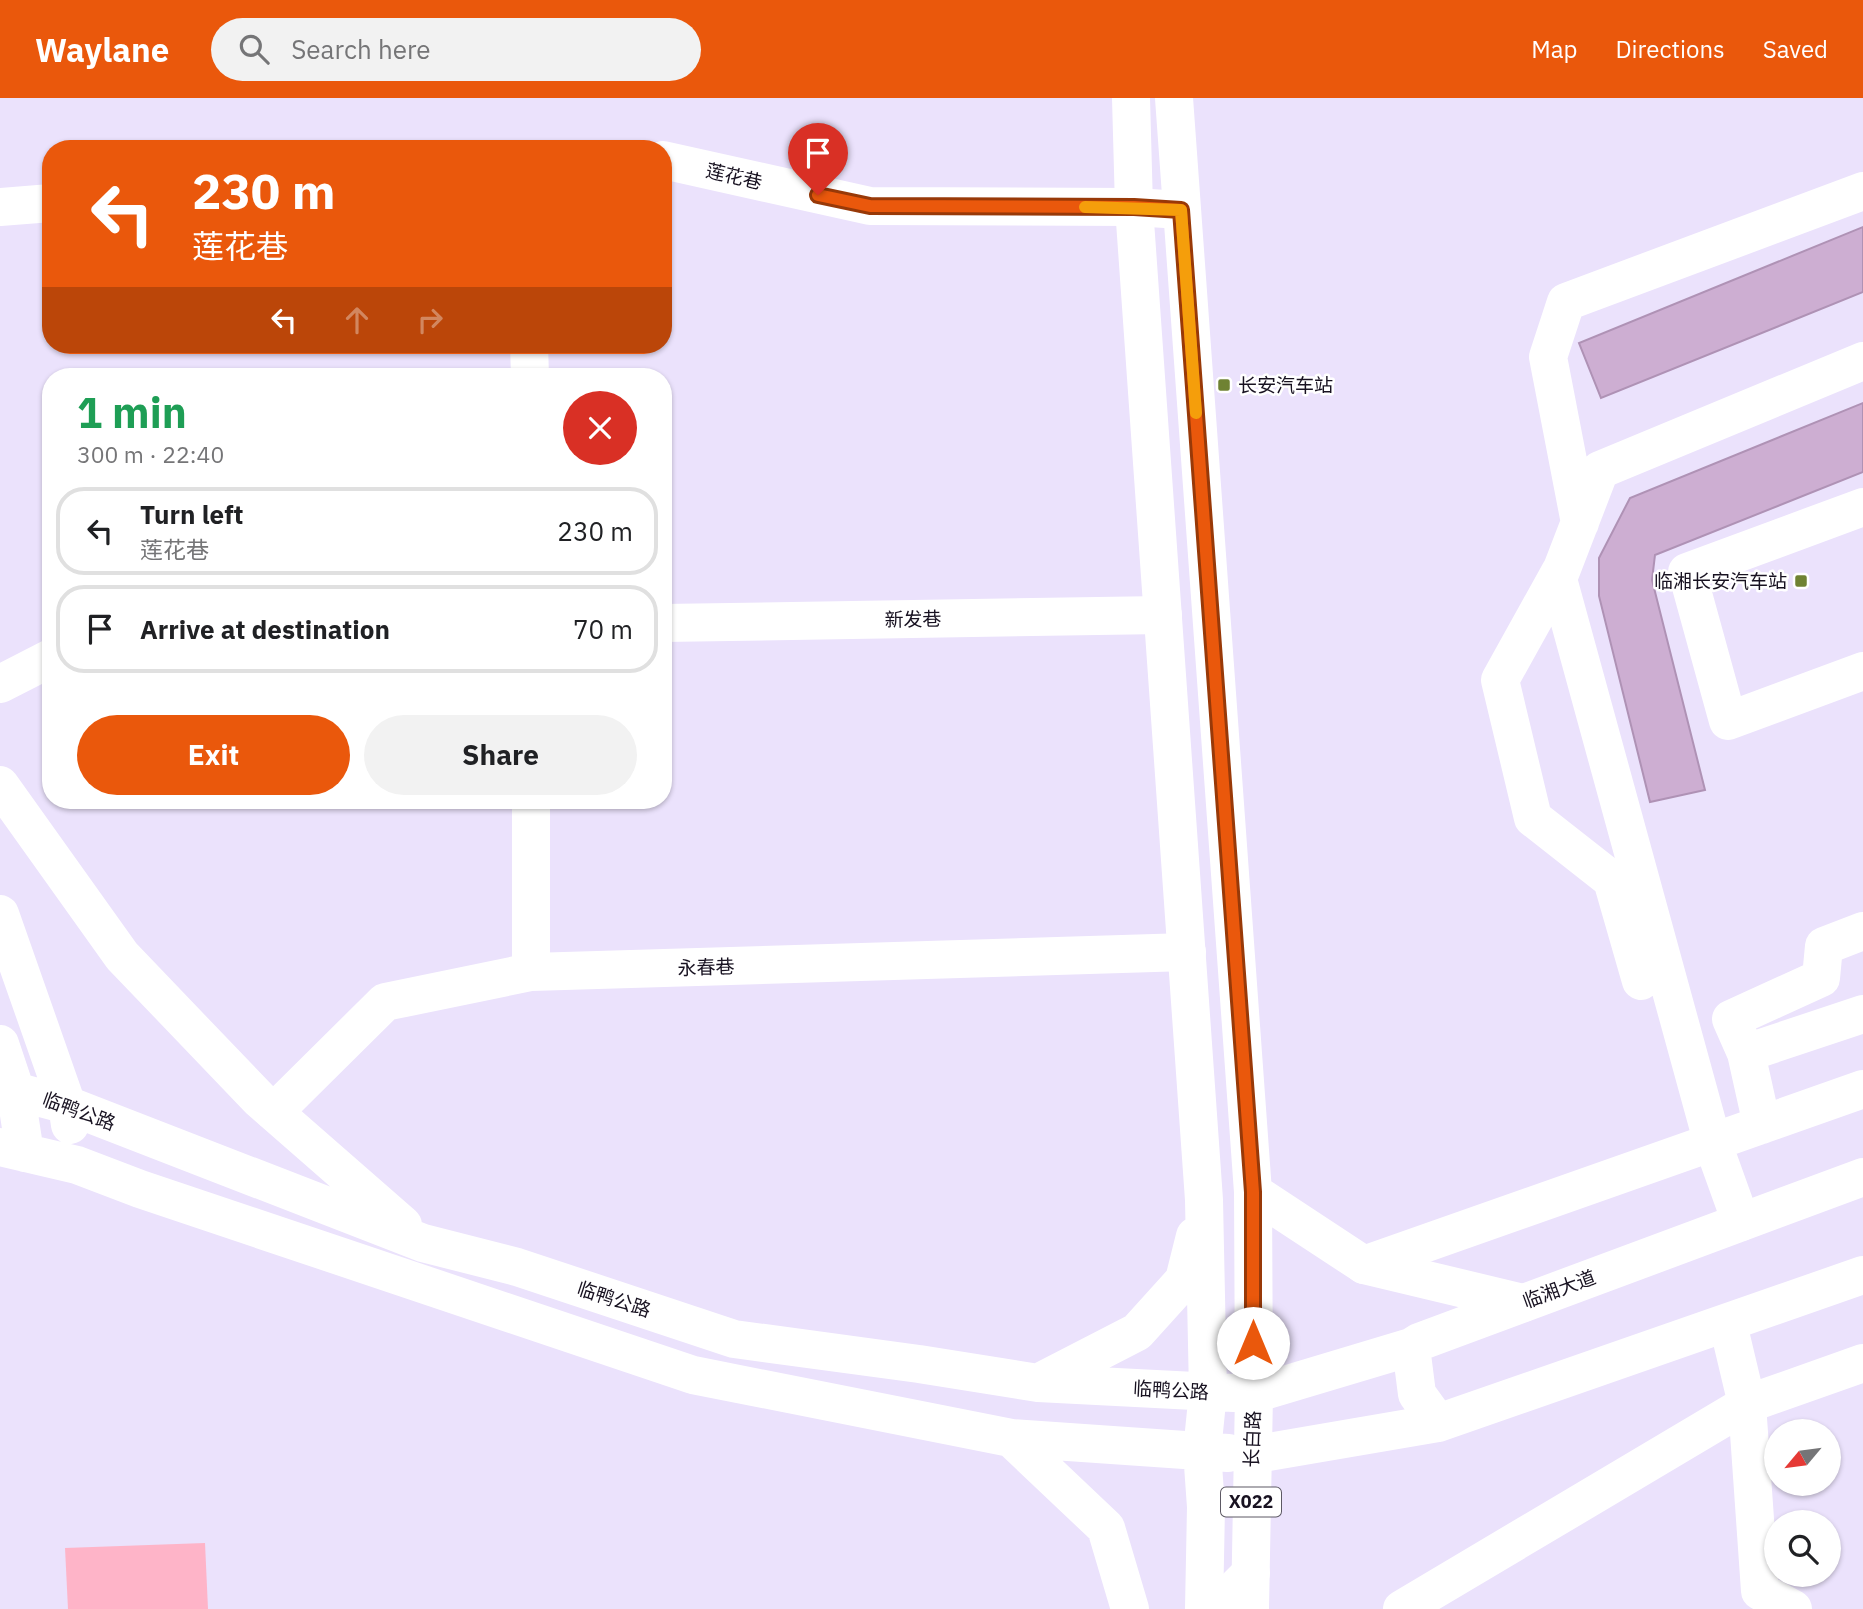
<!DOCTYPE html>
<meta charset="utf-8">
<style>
body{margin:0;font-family:"IBM Plex Sans","Noto Sans SC",sans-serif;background:#f2f2f2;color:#202124;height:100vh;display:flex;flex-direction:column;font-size:26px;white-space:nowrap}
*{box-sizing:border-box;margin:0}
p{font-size:23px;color:#757577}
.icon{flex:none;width:38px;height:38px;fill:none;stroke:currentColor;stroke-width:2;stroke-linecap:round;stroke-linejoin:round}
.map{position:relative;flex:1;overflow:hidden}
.details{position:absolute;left:42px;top:270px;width:630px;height:441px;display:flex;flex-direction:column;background:#fff;border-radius:28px;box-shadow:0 2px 5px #0004}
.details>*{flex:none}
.top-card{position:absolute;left:42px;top:42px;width:630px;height:214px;border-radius:28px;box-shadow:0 2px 5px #0004;background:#ea580c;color:#fff;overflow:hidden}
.needle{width:46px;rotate:241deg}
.buttons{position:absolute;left:1764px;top:1321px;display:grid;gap:14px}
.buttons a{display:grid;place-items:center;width:77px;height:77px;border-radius:50%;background:#fff;box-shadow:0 2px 5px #0004;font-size:35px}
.pin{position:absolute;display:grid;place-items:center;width:60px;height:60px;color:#fff;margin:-72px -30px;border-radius:50% 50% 50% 0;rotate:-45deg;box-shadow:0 0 7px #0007}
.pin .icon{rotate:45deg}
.me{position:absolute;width:77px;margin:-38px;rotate:0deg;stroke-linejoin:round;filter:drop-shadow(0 0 5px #0008)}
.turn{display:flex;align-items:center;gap:24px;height:147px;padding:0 35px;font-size:32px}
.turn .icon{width:91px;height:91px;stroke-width:2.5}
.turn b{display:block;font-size:49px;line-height:60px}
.lanes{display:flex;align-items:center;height:66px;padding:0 35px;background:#0003;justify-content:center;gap:35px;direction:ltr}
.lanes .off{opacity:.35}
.round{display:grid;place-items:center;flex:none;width:74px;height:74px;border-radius:37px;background:#f2f2f2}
.summary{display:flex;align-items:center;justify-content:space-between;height:119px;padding:0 35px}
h1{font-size:42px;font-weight:700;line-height:52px;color:#1e9e55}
.button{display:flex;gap:14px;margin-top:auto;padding:14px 35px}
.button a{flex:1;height:80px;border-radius:42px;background:#ea580c;color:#fff;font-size:28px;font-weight:700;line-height:80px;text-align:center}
.button a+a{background:#f2f2f2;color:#202124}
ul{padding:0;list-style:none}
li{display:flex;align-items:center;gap:21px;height:88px;margin:0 14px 10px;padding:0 21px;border:4px solid #e0e0e0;border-radius:28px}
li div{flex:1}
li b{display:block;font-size:26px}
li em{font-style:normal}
header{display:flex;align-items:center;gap:42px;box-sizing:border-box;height:98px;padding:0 35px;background:#ea580c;color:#fff}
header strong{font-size:33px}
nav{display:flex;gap:38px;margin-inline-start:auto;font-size:24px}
.search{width:490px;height:63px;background:#f2f2f2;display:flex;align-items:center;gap:18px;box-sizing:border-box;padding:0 24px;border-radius:38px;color:#757577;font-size:26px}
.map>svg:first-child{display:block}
</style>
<header>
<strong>Waylane</strong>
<div class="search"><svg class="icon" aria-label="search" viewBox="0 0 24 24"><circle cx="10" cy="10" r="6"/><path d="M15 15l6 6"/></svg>Search here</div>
<nav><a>Map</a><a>Directions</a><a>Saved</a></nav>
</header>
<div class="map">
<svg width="1863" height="1511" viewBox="0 0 1863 1511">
<rect width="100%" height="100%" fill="#ebe2fc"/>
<path fill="#feb4c8" d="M205 1445 208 1511H68L65 1450Z"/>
<path fill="#cdaed2" stroke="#af92b5" stroke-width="2" d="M1863 129V194L1601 300 1579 245Z
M1863 305V374L1655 457 1652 482 1705 692 1650 704 1599 498V460L1630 400Z"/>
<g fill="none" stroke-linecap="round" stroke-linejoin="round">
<path stroke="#fff" stroke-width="38" d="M663 62 870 108 1134 109 1181 112
M0 109 51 105
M529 247 530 278
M1863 409 1687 474 1728 623 1863 573
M1580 425 1548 259 1566 204 1863 93
M1560 474 1500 582 1533 720 1612 782 1641 883
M663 525 1163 517
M0 586 51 560
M531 702V874
M1746 955 1863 916
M274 1014 385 904 531 874 1187 854
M1762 1027 1746 955 1731 921 1821 880 1824 848 1863 833
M1741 1124 1713 1046 1558 481 1600 372 1863 263
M1364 1167 1863 991
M1728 1226 1747 1306 1760 1493 1793 1511
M1215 1511 1251 1475
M1402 1511 1747 1306 1863 1265"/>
<path stroke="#fff" stroke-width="38" d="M1131 0 1134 109 1204 1102 1208 1294 1202 1353 1206 1409 1204 1511
M1174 0 1253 1094 1254 1296 1250 1511
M0 687 122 858 260 1002 403 1127
M0 816 67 1007 70 1027
M0 946 15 991 25 1055
M0 989 67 1007 423 1145 517 1169 734 1241 919 1266 1038 1285 1234 1295
M0 1049 77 1067 140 1091 693 1277 1011 1340 1228 1355
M1253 1094 1364 1167 1523 1205
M1038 1285 1137 1234 1184 1182 1195 1138
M1011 1340 1106 1430 1130 1511"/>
<path stroke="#fff" stroke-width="38" d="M1411 1249 1417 1296 1438 1325
M1254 1296 1411 1249 1419 1244 1863 1079
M1251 1357 1438 1325 1863 1177"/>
</g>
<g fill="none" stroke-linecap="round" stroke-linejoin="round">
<defs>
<path id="route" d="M818 97 870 108 1134 109 1181 112 1253 1094V1245"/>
</defs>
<use href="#route" stroke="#983908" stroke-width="18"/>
<use href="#route" stroke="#ea580c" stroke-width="12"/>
<path stroke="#f59e0b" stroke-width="12" d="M1085 109 1181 112 1196 315"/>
</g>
<g fill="#6f8233" stroke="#fff" stroke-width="2.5">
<rect x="1217" y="280" width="14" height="14" rx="3.5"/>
<rect x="1794" y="476" width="14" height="14" rx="3.5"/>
</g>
<g text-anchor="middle" stroke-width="5" stroke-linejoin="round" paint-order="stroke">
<rect fill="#fff" stroke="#5d5964" stroke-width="2" x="1221" y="1389.5" width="60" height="29" rx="5"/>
<g font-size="18" font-weight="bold" fill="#181221">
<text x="1251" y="1410">X022</text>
</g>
<g font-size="19" fill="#181221" stroke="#fff">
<text transform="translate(734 78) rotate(13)" y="7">莲花巷</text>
<text transform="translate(913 521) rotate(-1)" y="7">新发巷</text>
<text transform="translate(706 869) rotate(-2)" y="7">永春巷</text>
<text transform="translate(79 1013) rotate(20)" y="7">临鸭公路</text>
<text transform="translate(1559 1191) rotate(-20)" y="7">临湘大道</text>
<text transform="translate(614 1201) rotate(18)" y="7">临鸭公路</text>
<text transform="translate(1171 1292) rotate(3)" y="7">临鸭公路</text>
<text transform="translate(1252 1341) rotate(-88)" y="7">长白路</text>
</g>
<g font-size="19" fill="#181221" stroke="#fff" text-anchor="start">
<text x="1238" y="294">长安汽车站</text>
<text x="1787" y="490" text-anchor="end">临湘长安汽车站</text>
</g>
</g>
</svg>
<div class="buttons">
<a><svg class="needle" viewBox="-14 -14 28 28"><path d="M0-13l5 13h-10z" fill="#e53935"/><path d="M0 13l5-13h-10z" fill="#757577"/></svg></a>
<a><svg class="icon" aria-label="search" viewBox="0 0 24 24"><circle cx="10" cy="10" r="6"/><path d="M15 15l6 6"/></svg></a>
</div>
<div class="pin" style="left:818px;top:97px;background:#d93025"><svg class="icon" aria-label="arrive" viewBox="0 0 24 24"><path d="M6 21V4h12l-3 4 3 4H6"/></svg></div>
<svg class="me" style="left:1253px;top:1245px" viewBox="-20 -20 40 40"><circle r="19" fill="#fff"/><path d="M0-13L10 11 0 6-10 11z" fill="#ea580c"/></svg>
<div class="top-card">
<div class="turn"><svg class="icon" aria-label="left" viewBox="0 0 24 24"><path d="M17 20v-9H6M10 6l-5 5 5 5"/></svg><div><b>230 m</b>莲花巷</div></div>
<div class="lanes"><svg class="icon" aria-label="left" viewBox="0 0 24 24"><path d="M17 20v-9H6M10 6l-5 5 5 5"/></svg><svg class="icon off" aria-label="ahead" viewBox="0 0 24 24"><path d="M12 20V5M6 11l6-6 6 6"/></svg><svg class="icon off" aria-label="right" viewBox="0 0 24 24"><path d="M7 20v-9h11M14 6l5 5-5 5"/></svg></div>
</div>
<section class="details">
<div class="summary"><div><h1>1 min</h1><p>300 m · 22:40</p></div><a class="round" style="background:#d93025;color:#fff"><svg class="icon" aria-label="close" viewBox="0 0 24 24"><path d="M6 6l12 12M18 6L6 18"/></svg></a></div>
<ul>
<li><svg class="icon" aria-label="left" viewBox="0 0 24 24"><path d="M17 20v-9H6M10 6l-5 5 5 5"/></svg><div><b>Turn left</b><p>莲花巷</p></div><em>230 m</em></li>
<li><svg class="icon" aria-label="arrive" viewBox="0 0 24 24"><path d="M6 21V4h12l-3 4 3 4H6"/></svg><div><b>Arrive at destination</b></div><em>70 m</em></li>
</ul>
<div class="button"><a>Exit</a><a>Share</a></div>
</section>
</div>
